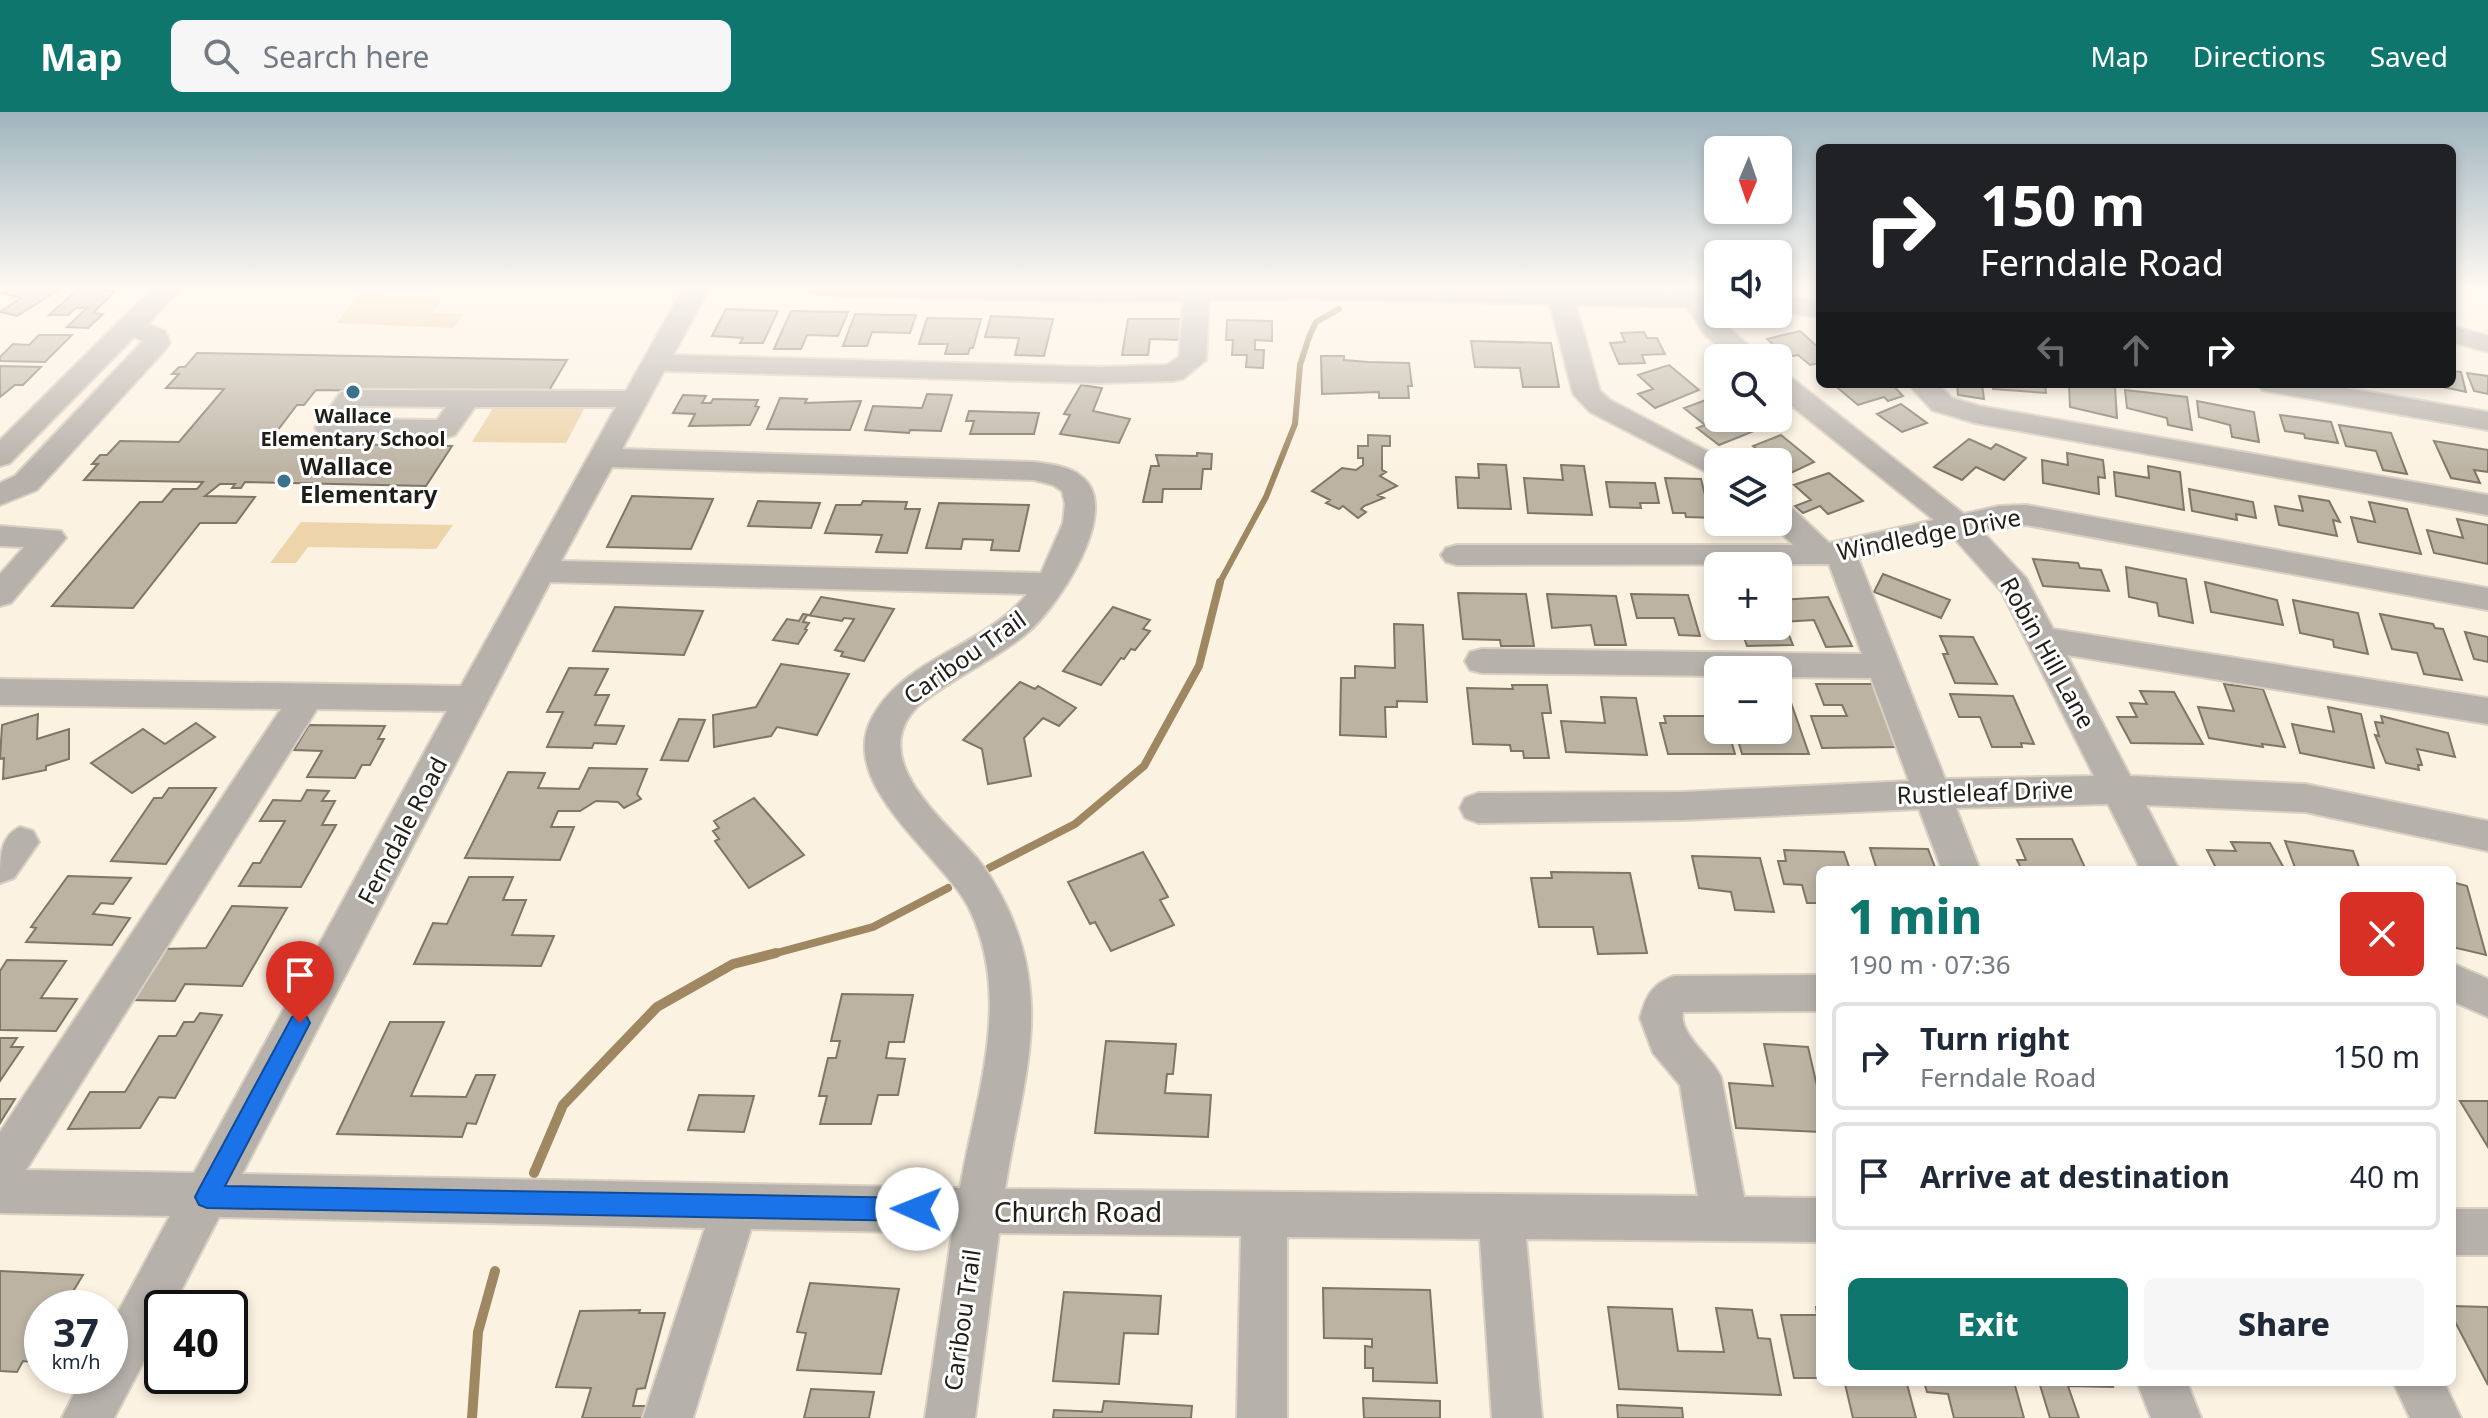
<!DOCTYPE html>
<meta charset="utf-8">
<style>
body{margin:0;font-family:"Noto Sans",sans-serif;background:#f6f6f7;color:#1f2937;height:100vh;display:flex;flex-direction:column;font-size:30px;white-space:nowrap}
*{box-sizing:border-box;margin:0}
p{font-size:26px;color:#747a83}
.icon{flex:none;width:44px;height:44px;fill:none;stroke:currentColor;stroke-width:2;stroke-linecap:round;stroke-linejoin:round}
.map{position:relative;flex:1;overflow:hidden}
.side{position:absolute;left:1816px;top:754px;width:640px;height:520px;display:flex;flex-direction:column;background:#fff;border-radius:12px;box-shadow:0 4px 12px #0003}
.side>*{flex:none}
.guide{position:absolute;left:1816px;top:32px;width:640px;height:244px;border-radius:12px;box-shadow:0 4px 12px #0003;background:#202124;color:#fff;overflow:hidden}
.needle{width:52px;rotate:182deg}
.controls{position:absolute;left:1704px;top:24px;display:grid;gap:16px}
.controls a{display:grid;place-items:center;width:88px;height:88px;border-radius:12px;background:#fff;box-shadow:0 4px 12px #0003;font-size:40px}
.speed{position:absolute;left:24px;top:1178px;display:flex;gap:16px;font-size:40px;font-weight:700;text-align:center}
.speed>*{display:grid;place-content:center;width:104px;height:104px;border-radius:50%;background:#fff;box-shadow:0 4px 12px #0003;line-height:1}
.speed small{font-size:20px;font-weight:400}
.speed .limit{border:4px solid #111;border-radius:12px;background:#fff;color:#111}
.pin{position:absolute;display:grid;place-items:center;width:68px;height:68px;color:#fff;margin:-82px -34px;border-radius:50% 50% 50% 0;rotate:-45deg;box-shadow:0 0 8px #0007}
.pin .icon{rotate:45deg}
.me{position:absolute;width:88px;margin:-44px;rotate:271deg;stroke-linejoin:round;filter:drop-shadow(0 0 6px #0008)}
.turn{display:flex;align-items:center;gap:28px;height:168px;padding:0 32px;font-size:36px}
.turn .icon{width:104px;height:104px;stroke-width:2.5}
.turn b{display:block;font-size:56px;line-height:68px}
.lanes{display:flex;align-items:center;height:76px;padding:0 32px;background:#0003;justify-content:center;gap:40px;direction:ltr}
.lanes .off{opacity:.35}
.round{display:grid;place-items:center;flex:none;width:84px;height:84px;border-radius:12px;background:#f6f6f7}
.head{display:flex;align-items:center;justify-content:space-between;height:136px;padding:0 32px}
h1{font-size:48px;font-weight:800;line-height:60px;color:#0f766e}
.cta{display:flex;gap:16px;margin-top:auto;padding:16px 32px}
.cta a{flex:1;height:92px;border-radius:12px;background:#0f766e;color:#fff;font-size:32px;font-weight:800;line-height:92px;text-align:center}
.cta a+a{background:#f6f6f7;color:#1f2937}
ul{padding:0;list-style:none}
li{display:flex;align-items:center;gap:24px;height:108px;margin:0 16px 12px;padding:0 16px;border:4px solid #e0e1e3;border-radius:12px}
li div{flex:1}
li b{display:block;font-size:30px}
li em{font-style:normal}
header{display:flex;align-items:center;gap:48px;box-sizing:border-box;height:112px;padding:0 40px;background:#0f766e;color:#fff}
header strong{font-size:38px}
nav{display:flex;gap:44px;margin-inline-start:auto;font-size:28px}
.search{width:560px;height:72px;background:#f6f6f7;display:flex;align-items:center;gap:20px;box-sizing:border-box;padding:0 28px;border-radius:12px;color:#747a83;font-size:30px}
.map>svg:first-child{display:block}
</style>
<header>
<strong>Map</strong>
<div class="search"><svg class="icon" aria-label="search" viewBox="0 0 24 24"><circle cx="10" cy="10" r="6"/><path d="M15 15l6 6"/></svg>Search here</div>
<nav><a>Map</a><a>Directions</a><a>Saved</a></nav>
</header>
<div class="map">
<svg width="2488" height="1306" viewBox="0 0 2488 1306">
<rect width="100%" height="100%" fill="#fcf2e2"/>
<path fill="#edd4aa" d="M360 182 442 186 432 201 464 202 453 216 336 211Z
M493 296 584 297 566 331 472 330Z
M301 410 453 413 436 437 308 435 296 451H270Z"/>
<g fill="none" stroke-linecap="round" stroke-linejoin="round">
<path stroke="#9e8761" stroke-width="6" d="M1219 472 1266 385 1295 312 1300 253 1309 225 1316 210 1339 197"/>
<path stroke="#9e8761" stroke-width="8" d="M989 756 1075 712 1144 654 1199 554 1220 470
M769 843 873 815 948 776"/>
<path stroke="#9e8761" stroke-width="10" d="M534 1061 563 993 657 895 733 852 776 841
M472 1306 478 1220 495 1159"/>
</g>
<path fill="#bcb3a3" stroke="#7f7668" stroke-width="2" d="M13 175H63L17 204 0 200 21 186 2 181Z
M80 175 115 179 93 201 103 202 88 216 67 215 87 196H76L68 203H49Z
M726 197 778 199 763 231H740L743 226 712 224Z
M791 199 848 200 838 224 807 223 801 237H774Z
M855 202 890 203H916L910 221 872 220 867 234H843Z
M991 204 1053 207 1044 244 1015 243 1019 226 985 225Z
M927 206 981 207 973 236H970L968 242H945L948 232H919Z
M1128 207H1183L1181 228 1150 227 1148 243H1122Z
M1227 208 1272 209V229L1255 228V238H1264L1263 256 1246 255 1247 243H1232L1233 228H1226Z
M1800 219 1820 237V251L1810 253 1798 243 1787 245 1767 227Z
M1644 220 1647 226H1657L1665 242 1642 243 1645 251 1619 252 1610 231 1625 230 1621 221Z
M39 223H72L45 250 0 249V245L13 232 29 233Z
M1471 229 1551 231 1559 275H1523L1520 256 1475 255Z
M197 241 567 248 547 282 316 278 304 293H297L268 331 452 334 426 374 245 370 241 376H232L235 372H220L205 384 255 385 236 411H200L133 496 52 494 140 390H162L173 377H197L203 370 84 368 98 352H92L100 343H107L120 329 179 330 224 277 166 276 179 262H172L179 255H185Z
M1321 244H1344V248L1368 250 1409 251 1412 274H1408L1409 286H1379V280L1322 282Z
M1669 253 1699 278 1655 296 1638 282 1653 277 1638 263Z
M0 254 41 255 23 273H15L0 285Z
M2452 259 2461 260 2466 280 2434 273 2452 272Z
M2467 261 2488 264V282L2474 279Z
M1833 272H1892L1903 284 1888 289 1884 285 1858 293Z
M1957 272H1982L1984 287 1958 283Z
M1992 272H2045L2046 281 1993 277Z
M2069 272 2115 275 2117 306 2070 295Z
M1081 273 1102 276 1093 299 1130 307 1119 331 1060 322 1070 303 1064 302Z
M2125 278 2187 285 2192 318 2168 313 2167 306 2127 296Z
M927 282 952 283 941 319 910 318 909 321 865 318 873 294 922 296Z
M683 283 706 284 702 291H711L713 287 758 288 755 294 759 295 750 313 689 314 695 302 673 301Z
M1714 285 1718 288V306H1737L1754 319 1719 333 1697 316 1705 313 1684 296Z
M780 286 807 287 805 291 861 289 850 318 767 317Z
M2197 289 2254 300 2259 330 2232 325 2230 313 2199 305Z
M1901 292 1927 311 1902 320 1877 302Z
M969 299 1039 301 1034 322H970L974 309H966Z
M2280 303 2331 310 2338 331 2305 326 2304 322 2285 319Z
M2339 313 2391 321 2407 362 2383 358 2376 339 2346 334Z
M1368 323 1390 324V334H1382V358L1386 360 1380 364 1397 374 1378 383 1384 386 1364 394 1361 397 1366 400 1358 406 1343 394 1339 397 1326 391 1330 388 1312 379 1342 356 1356 358 1363 353V346H1358V334H1368Z
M1781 323 1814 350 1778 367V350H1757L1768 346 1753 334Z
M1969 327 1991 337 1996 332 2026 346 2004 368 1976 355 1962 368 1934 355Z
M2434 329 2488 338V360L2474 358 2480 371 2451 366Z
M1197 341 1212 342 1211 357H1203L1201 377H1163L1162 390H1143L1151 354H1159L1156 343 1197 344Z
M2067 341 2103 348 2105 366 2098 365 2099 382 2043 371 2042 348 2068 353Z
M1478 352 1506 353 1511 397 1458 396 1456 365 1479 366Z
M1561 353 1584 354 1592 403 1528 401 1524 366 1563 368Z
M2148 354 2180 360 2184 398 2116 384 2114 360 2149 366Z
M1829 361 1863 389 1828 402 1820 394 1803 401 1795 394 1811 388 1794 373Z
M1665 366 1701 367 1705 383H1718V406L1686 405 1685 401H1673Z
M1606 370 1655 371 1659 391H1640L1641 396 1610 395Z
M2189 377 2253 390 2256 406 2236 402 2237 408 2192 399Z
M632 384 713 387 691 437 607 435Z
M2299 384 2329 389 2340 410 2333 408 2337 424 2279 413 2275 394 2303 399Z
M758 389 783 390 820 391 811 416 748 414Z
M863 389 907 390 905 397H920L907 441 876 440 882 423 825 421 836 393H861Z
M2369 390 2407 397 2421 442 2358 430 2351 405 2375 410Z
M939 391 1029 393 1019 439 991 438 993 428 963 427 961 437 926 436Z
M2457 407 2488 413V452L2434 441 2427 418 2463 426Z
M2033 447 2078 451 2080 456 2101 458 2109 479 2043 474Z
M2126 455 2186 467 2193 511 2159 504 2157 491 2129 485Z
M1883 462 1950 488 1941 506 1874 480Z
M2205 470 2277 488 2283 513 2211 500Z
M1458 481 1526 482 1534 534H1501L1500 528 1463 527Z
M1547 482 1616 484 1626 533H1595L1591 513 1552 516Z
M1631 482 1688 483 1700 524 1679 523 1674 506H1637Z
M821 485 894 497 864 549 841 544 843 540 835 538 854 507 844 506 842 509 807 503 803 510 809 511 805 517 807 518 798 532 773 528 787 507 799 509 803 502 810 503Z
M1828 485 1852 534 1826 535 1814 508 1781 510 1778 504V488Z
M2293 488 2358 501 2368 542 2334 535 2333 528 2300 521Z
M615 495 703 499 684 543 593 539Z
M1113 495 1150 508 1143 517 1150 519 1135 538 1131 537 1124 547 1121 546 1101 573 1063 559Z
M2380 502 2433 512 2435 516 2443 517 2462 568 2424 562 2417 541 2392 537Z
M1778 511H1784L1793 533 1747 534 1740 514H1778Z
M1394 512 1423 513 1427 590 1397 589V595H1385L1386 625 1340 623 1341 566H1355V554L1395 556Z
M2465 520 2488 525V550L2474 547Z
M1940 524 1973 525 1997 572 1955 571 1943 542H1948Z
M781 552 849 562 817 623 777 615 771 624 714 635 713 603 756 595Z
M569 556 608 557 595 583H609L595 613 624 614 616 632 594 631 592 636 547 635 563 600H547Z
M1020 570 1035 577 1038 574 1076 596 1059 614 1043 606 1024 626 1031 664 988 672 982 637 963 628Z
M1816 572H1873L1900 635 1822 636 1811 604H1847L1842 593H1824Z
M2224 572 2263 577 2285 635 2262 632 2263 635 2209 626 2198 595 2234 599Z
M1512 573H1547L1551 601H1542L1549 646H1524L1523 639H1511L1510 633 1473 632 1467 576 1513 577Z
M2140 579 2174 580 2203 632 2131 631 2117 605H2137L2130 591 2147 592Z
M1950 582 2013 584 2034 632 2021 631 2022 635H1992L1980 605H1959Z
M1601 585 1636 586 1647 643 1566 640 1561 609 1605 611Z
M1778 588H1790L1809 642H1742L1735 618H1778Z
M2328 595 2361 602 2374 656 2300 641 2292 612 2334 620Z
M38 602 37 627 69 617V647L46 654V658L3 667 4 646 0 647 2 613Z
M1664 604H1718V618H1728L1735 642H1668L1660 611H1666Z
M2381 604 2448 621 2455 645 2417 637 2422 653H2418L2419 658 2386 651 2375 623 2379 624 2375 610 2383 611Z
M679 607 705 608 688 649 661 648Z
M196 611 215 625 132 681 91 651 143 617 165 632Z
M309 613 385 614 378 627H384L370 653H362L355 666 307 665 322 639 294 638Z
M589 656 647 657 637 682 641 687 624 696 618 690 596 689 580 699H558L551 715H574L560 748 465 746 508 660 545 661 538 676 579 677Z
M169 676H216L166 752 111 749 154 686H162Z
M307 678 329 679 322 689H335L322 713H336L301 775 239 774 253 751H260L285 709H260L273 688 301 689Z
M754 686 804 743 749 776 715 729 719 727 713 719 719 716 714 709Z
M2017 727H2072L2086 758H2022L2017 748H2026Z
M2285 729 2353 739 2360 758H2296Z
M2231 730 2270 731 2285 758H2217L2207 738 2236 739Z
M1870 736 1928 737 1936 758H1877Z
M1784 738 1844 740 1850 758H1820V791H1807L1802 773 1784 772 1778 749H1786Z
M1143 740 1168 785 1160 788 1174 813 1111 839 1095 810 1090 812 1068 770Z
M1692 744 1760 746 1774 800 1735 798 1731 780 1699 776Z
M1551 760 1630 761 1647 841 1598 842 1593 815H1539L1531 766H1552Z
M68 764 131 766 113 792 101 791 93 802 130 806 112 833 26 830 36 816 31 815Z
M469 765H513L503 788H526L512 823 554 824 541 854 414 852 433 811 447 812Z
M2452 770 2467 774 2486 843 2452 835Z
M232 794 287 796 242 874 185 872 175 889 130 888 161 837 206 836Z
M7 848 66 849 41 886 77 887 56 919 0 918V859Z
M842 882 913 883 904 930H889L886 946 905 947 898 983H878L871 1012H820L827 984H819L828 946H836L840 929H831Z
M200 901 222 903 175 986 159 985 140 1016 68 1017 90 980H125L159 924H176L184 910H194Z
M390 910H444L411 984 466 985 476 963H495L476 1012 467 1011 462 1025 337 1022Z
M0 926H17L11 935H23L0 969Z
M1106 929 1176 932 1173 962H1167L1165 981 1211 983 1208 1025 1095 1021Z
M1764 932 1808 935 1820 987V1020L1736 1016 1729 971 1773 974Z
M699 983 754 984 744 1020 688 1018Z
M0 987H15L0 1011Z
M2460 989H2488V1035Z
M0 1159 83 1163 63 1196H42V1232L31 1250 23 1249 17 1260 0 1259Z
M810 1171 899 1177 881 1262 797 1258 806 1221 797 1220Z
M1323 1176 1430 1178 1437 1271 1373 1269V1256H1365V1234L1372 1235V1227L1324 1226Z
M1064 1180 1161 1184 1158 1222 1124 1221 1119 1272 1053 1269Z
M2452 1194 2488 1195V1273L2452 1204Z
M1608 1195 1672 1197 1678 1239 1724 1240 1716 1196 1752 1198 1758 1226 1770 1227 1781 1283 1619 1277Z
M1816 1195H1820V1266H1794L1781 1203H1817Z
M640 1198 639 1201H665L645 1276 637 1277 633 1294H652L649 1306H582L591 1276 556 1275 580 1199Z
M1838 1270 1907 1272 1916 1306H1853L1845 1272Z
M1924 1270H2014L2024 1306H1954L1948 1282 1927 1280Z
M2039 1270H2111L2113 1275 2068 1274 2079 1306H2050Z
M811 1277 874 1280 869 1306H804Z
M1363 1286 1440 1289V1306H1364Z
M1104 1289 1192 1294 1191 1306H1053L1054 1298 1102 1300Z
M1617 1293 1682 1296 1683 1306H1618Z"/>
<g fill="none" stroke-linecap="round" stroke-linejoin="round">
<defs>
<path id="minor" d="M154 175H182L148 212 165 219 170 231 166 237 37 378 0 393V371L15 364 143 229 134 225 10 351 0 354V328Z
M684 175H710L673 243 1098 255 1167 253 1179 245 1183 189 1101 190 817 183 808 180 804 175H1566L1677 179 1674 175H1700L1703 180H1718V196H1713L1724 212 1763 246H1733L1705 223 1687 195 1576 193 1600 279 1610 288 1728 350H1718V366L1590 300 1573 282 1550 192 1309 187 1209 188 1206 248 1183 267 1173 269 1098 271 664 259 622 337 1034 350C1049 352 1069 354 1081 364 1125 397 1055 499 1026 522 992 550 951 566 918 594 866 646 942 706 976 745 988 759 997 775 1005 791 1055 892 1021 973 1005 1077L1698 1084 1680 973 1653 941 1640 906C1646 884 1652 872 1674 864L1820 863V899L1683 900C1678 922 1712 945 1721 965L1744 1085 1820 1086V1130L1526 1127 1542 1306H1492L1480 1127 1287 1125V1306H1237L1241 1124 999 1121 975 1306H925L952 1121 751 1117 693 1306H643L705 1116 219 1105 172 1196H162V1215L114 1306H62L83 1264H110V1215L170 1104 0 1101V1020L281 597 0 593V567L461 574 616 295H475L455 323 445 326 329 325 319 322 315 316 341 280 351 278 626 279ZM359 294 446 295 437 308 350 307ZM612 355 1034 368 1053 373 1062 379 1065 392 1063 411 1041 461 561 449ZM550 470 1027 482C985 535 904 545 872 606 836 673 942 743 969 796 1013 887 976 983 960 1076L242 1062ZM317 597 447 599 194 1061 26 1058Z
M1778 184 1820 189V205L1778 200Z
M2452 214 2488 224V240L2452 230Z
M1778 261 1788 263 1964 402 1999 394 2026 393 2488 476V498L2026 413 1981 418 2026 466 2053 517 2488 586V612L2067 543 2130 664 2305 672 2488 709V739L2305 700 2146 693 2179 758H2141L2108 692 1956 696 1980 758H1942L1919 697 1683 708 1478 711 1465 706 1460 696 1465 686 1478 681 1683 680 1909 669 1871 566 1778 565V558H1718V564L1482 561 1470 558 1465 549 1470 540 1482 537 1862 542 1829 452 1457 453 1446 450 1441 443 1446 436 1457 433H1793L1770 410H1778V390L1789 393 1829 431 1934 408 1778 283ZM1952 424 2002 480 2094 664 1945 667 1858 446Z
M1908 272H1938L1952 286 1979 294 2488 383V403L1975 311 1932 298Z
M2258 272H2321L2488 300V318L2272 280 2262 278Z
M0 414 61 419 66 426 11 491 0 494V462L24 435 0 434Z
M20 715 33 719 39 730 14 766 0 771C0 745 0 724 20 715Z
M2452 851 2488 867V905L2452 889Z
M2452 1097H2488V1143H2452Z
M2137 1270H2187L2201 1306H2151Z
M2393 1270H2444L2461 1306H2410Z"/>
</defs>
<use href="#minor" stroke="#d9d0c2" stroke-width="4"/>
<use href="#minor" fill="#b6b2ab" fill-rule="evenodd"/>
</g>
<linearGradient id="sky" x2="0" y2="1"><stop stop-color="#9fb4be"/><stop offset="0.49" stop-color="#fef9f2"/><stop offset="1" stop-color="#fef9f2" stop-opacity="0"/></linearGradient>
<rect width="2488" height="358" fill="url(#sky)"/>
<path fill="#1a73e8" stroke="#114b97" stroke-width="2" d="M300 902 307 905 310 911 225 1074 917 1086 925 1089 929 1097 925 1105 917 1109 207 1096 199 1093 195 1085 199 1077 292 905Z"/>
<g fill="#3b738d" stroke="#fff" stroke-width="3">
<circle cx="353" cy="280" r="8"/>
<circle cx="284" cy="369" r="8"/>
</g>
<g text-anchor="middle" stroke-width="6" stroke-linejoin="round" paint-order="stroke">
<g font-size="20" font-weight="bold" fill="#211e18" stroke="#fff">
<text x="353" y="311">Wallace<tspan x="353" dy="23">Elementary School</tspan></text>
</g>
<g font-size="24" font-weight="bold" fill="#211e18" stroke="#fff" text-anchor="start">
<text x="300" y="363">Wallace<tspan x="300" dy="28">Elementary</tspan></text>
</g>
<g font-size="24" fill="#211e18" stroke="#fff">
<text transform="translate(1929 423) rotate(-11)" y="8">Windledge Drive</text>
<text transform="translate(2047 541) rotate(61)" y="8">Robin Hill Lane</text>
<text transform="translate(965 546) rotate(-35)" y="8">Caribou Trail</text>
<text transform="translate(1985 681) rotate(-2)" y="8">Rustleleaf Drive</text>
<text transform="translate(403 719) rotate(-62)" y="8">Ferndale Road</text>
<text transform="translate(963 1208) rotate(-82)" y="8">Caribou Trail</text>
</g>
<g font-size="28" fill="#211e18" stroke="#fff">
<text x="1078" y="1110">Church Road</text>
</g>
</g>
</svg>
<div class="controls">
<a><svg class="needle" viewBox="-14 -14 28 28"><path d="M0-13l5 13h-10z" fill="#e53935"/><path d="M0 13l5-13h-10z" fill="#747a83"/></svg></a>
<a><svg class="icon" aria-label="sound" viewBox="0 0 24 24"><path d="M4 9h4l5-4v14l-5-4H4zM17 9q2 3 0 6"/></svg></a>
<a><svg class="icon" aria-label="search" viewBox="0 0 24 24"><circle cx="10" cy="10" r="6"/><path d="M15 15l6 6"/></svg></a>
<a><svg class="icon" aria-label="layers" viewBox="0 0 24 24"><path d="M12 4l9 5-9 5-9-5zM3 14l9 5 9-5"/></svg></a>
<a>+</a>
<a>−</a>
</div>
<div class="speed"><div>37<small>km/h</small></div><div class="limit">40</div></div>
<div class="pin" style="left:300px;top:911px;background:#d93025"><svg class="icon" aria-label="arrive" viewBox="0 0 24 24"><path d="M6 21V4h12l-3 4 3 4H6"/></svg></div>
<svg class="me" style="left:917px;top:1097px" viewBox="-20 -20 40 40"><circle r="19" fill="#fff"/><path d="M0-13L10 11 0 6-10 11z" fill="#1a73e8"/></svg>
<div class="guide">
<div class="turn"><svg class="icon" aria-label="right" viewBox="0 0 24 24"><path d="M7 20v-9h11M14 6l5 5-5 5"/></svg><div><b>150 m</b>Ferndale Road</div></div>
<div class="lanes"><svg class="icon off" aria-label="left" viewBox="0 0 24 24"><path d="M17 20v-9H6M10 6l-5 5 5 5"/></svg><svg class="icon off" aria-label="ahead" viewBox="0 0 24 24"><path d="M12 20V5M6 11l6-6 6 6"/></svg><svg class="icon" aria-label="right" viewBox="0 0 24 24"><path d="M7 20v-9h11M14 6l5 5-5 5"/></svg></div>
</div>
<section class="side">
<div class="head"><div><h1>1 min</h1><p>190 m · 07:36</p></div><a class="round" style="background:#d93025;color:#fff"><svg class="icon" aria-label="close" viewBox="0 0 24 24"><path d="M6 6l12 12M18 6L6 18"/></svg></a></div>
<ul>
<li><svg class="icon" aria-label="right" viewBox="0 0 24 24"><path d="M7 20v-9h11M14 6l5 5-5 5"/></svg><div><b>Turn right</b><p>Ferndale Road</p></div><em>150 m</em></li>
<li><svg class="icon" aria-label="arrive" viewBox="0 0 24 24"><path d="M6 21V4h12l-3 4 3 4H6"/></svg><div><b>Arrive at destination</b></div><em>40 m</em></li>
</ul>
<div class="cta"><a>Exit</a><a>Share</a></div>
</section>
</div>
